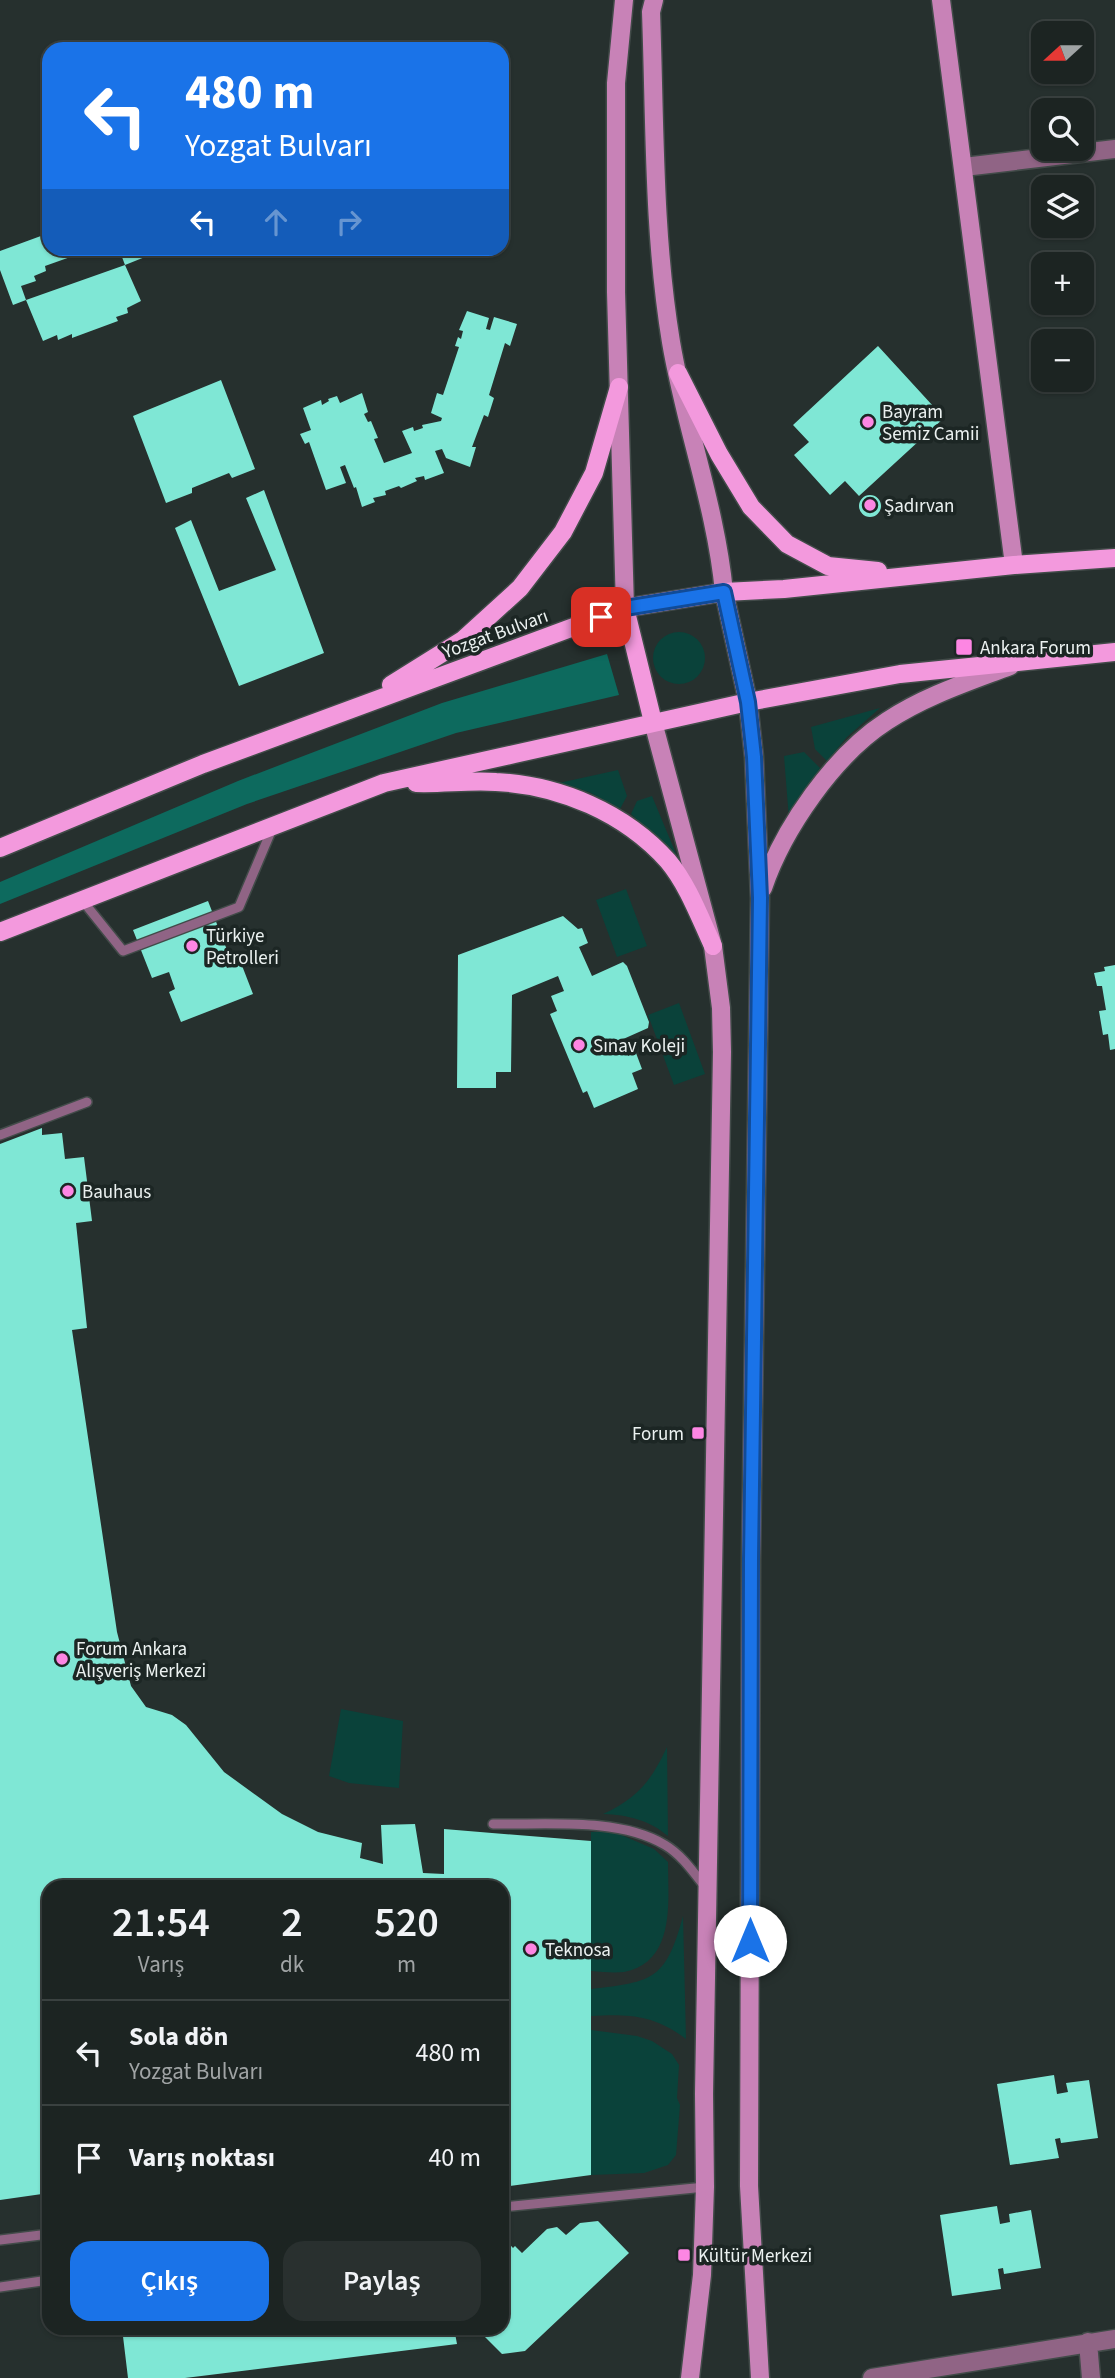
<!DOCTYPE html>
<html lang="tr">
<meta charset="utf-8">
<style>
body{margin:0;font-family:"Source Sans 3",sans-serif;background:#29302f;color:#f1f3f6;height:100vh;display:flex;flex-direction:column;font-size:26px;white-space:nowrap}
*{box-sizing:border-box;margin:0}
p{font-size:23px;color:#a0a4a5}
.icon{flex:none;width:38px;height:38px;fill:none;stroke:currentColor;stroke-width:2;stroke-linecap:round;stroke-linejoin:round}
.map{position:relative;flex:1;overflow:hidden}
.side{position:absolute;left:42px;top:1880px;width:467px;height:455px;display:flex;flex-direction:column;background:#1c2422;border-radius:21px;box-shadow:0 2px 5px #0004,0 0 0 2px #3a4140}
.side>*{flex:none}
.guide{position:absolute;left:42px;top:42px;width:467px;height:214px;border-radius:21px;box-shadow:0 2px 5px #0004,0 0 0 2px #3a4140;background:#1a73e8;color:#fff;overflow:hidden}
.needle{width:46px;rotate:249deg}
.buttons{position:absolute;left:1031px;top:21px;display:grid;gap:14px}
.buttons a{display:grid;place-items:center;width:63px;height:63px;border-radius:14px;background:#1c2422;box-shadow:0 2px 5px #0004,0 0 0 2px #3a4140;font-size:35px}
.pin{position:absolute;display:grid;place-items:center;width:60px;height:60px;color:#fff;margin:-30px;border-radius:14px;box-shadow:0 4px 10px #0006}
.me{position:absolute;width:77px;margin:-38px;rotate:0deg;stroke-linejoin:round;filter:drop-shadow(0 0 5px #0008)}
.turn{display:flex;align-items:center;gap:24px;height:147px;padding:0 28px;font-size:32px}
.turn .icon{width:91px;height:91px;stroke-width:2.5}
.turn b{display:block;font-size:49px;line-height:60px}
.lanes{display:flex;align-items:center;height:66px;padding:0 28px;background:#0003;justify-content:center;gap:35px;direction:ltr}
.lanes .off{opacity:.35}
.eta{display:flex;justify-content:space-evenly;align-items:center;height:119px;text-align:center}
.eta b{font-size:42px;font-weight:600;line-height:49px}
.cta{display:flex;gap:14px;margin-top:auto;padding:14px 28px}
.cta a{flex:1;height:80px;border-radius:21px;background:#1a73e8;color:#fff;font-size:28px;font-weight:600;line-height:80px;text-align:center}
.cta a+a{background:#29302f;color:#f1f3f6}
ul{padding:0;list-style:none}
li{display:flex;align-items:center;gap:21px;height:105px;padding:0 28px;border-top:2px solid #3a4140}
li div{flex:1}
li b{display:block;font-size:26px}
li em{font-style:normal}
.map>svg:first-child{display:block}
</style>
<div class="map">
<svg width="1115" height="2378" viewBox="0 0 1115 2378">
<rect width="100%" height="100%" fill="#26302e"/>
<path fill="#0a423a" d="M653 658a26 26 0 1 1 52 0a26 26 0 1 1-52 0Z
M880 708 847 737 827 761 815 749 811 727Z
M804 752 820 768 789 819 784 756Z
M618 770 627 796 620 809 589 792 559 783Z
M652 796 679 861 631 814 637 801Z
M626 889 647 946 617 957 596 900Z
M679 1003 705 1074 674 1085 648 1015Z
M341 1709 403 1721 399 1788 349 1783 329 1776Z
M667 1747 668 1836C649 1820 628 1815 603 1814 638 1798 651 1781 667 1747Z
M612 1831 654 1849 668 1862C668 1901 676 1962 624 1972 614 1973 602 1972 591 1971V1832Z
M683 1916 686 2039C654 2015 630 2014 591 2016V1989C654 1982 666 1979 683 1916Z
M591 2030 637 2036 652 2041 672 2054 679 2065 677 2098 680 2105 676 2155 668 2165 644 2173 591 2175Z"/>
<path fill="#0d6a5e" d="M607 654 619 695 456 733 247 804 0 904V882L238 781 442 703Z"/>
<path fill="#7fe7d5" d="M49 233V248L165 249 125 265 119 249 106 254 103 249 91 254 90 250 45 266 46 271 34 276 36 281 21 286 26 300 125 265 141 301 127 308 128 313 116 317 118 321 72 338V334L58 340 57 335 43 341 26 300 13 305 0 270V251Z
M467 311 489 318 486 329 490 330 494 317 517 324 510 346 505 343 489 395 494 398 488 417 484 415 472 447H476L470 467 446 458 442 449 435 451 444 473 425 480 424 476 415 478 417 481 401 488 399 486 385 491 386 495 373 498 375 502 362 507 356 487 354 488 345 465 340 467 346 483 326 490 309 442 305 444 300 434 311 430 303 408 321 400 322 405 329 401 328 399 337 396 340 403 362 393 368 412 364 414 368 422 371 421 378 438 374 439 384 463 412 453 402 431 413 427 414 431 423 428 422 425 441 421 442 418 431 413 437 393 443 395 459 347 455 346 458 337 461 339 463 331 459 330Z
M878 346 944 418 859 496 845 481 830 495 794 455 809 442 793 425Z
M221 380 255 469 232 478 229 473 192 488V493L166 503 133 416Z
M264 490 324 653 239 686 175 528 191 520 219 591 276 570 246 498Z
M859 506a11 11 0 1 1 22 0a11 11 0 1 1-22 0Z
M208 901 227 950 221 952 227 968 241 963 253 994 181 1022 169 992 175 989 169 972 152 978 133 930Z
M563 916 578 929 582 928 588 943 579 947 592 976 623 962 627 966 649 1022 648 1028 621 1040 628 1056 636 1053 642 1069 632 1073 638 1089 594 1108 587 1091 583 1093 550 1014 557 1011 551 996 564 991 558 976 512 995 511 1072H496V1088H457L458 955Z
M1115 965V1049L1110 1050 1108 1034 1103 1035 1099 1011 1106 1010 1102 986H1097L1094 973 1105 971 1104 967Z
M42 1128V1135L62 1133 65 1159 84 1157 92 1221 76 1223 87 1328 72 1330 117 1632 131 1686 146 1707 172 1715 186 1725 224 1772 282 1814 318 1832 362 1843 360 1858 383 1864 381 1825 415 1824 423 1873 444 1874V1829L591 1841V2175L502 2187V1886H49V2193L0 2200V1144Z
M1054 2075 1057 2094 1068 2092 1066 2083 1089 2080 1098 2138 1061 2143 1060 2138 1055 2139 1059 2158 1010 2165 997 2084Z
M997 2206 1000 2224 1010 2222 1009 2214 1031 2210 1041 2268 1004 2274 1003 2268 998 2269 1001 2289 952 2296 940 2215Z
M598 2221 629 2253 525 2351 502 2354 484 2336V2328H502V2240L504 2238 513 2248 515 2246 522 2253 547 2229 557 2227 566 2235 580 2223Z
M122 2328H454L457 2344 185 2378H128Z"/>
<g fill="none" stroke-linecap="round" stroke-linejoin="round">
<defs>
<path id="lane" d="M82 900 123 951 239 907 272 829
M0 1135 87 1102
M493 1824C545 1825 619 1817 665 1845 682 1855 694 1873 706 1888
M502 2207 705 2187
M0 2240 49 2234
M0 2287 49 2280"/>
<path id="street" d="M964 167 1115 149
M1088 2342 1091 2378
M872 2378 1115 2339"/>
<path id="secondary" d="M624 0 616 83V292L625 608
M654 0 651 12C655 122 653 233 671 342 685 426 716 507 724 592
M941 0 1014 565
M748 702 754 757 760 898 751 1559 749 2186 760 2378
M653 722 713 946 721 1008 722 1052 704 2094 705 2187 702 2275 690 2378
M763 888C783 829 834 755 887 721 925 696 968 682 1010 666"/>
<path id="primary" d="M678 373 719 454 751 507 787 544 828 566 878 571
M724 592 748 702
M625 608 653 722
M391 685 463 640 520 588 563 532 594 473 619 387
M416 783C443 784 470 780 496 782 560 785 625 813 668 861 688 885 700 918 713 946
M0 848 203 764 625 608 724 592 784 589 1014 565 1115 558
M0 932 384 783 748 702 900 674 1115 652"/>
</defs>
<use href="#lane" stroke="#424b49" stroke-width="12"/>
<use href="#street" stroke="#424b49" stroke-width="21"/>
<use href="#secondary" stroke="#424b49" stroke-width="21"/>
<use href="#primary" stroke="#424b49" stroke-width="21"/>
<use href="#lane" stroke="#906485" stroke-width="9"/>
<use href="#street" stroke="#906485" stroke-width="18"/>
<use href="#secondary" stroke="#c882b7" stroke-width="18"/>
<use href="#primary" stroke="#f399dd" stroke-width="18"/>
</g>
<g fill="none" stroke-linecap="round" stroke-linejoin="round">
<defs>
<path id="route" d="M601 617 625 608 724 592 748 702 754 757 760 898 751 1559 750 1941"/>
</defs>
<use href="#route" stroke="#114b97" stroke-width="18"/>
<use href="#route" stroke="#1a73e8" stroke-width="12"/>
</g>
<g fill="#fd86e3" stroke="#1c2624" stroke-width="2.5">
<circle cx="868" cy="422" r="7"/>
<circle cx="870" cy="505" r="7"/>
<rect x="955" y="638" width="18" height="18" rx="3.5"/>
<circle cx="192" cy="946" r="7"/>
<circle cx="579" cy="1045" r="7"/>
<circle cx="68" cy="1191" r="7"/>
<rect x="691" y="1426" width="14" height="14" rx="3.5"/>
<circle cx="62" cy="1659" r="7"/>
<circle cx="531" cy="1949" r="7"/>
<rect x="677" y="2248" width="14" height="14" rx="3.5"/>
</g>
<g text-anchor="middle" stroke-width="7" stroke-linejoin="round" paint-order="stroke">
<g font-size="19" fill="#ebf1f0" stroke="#1c2624" text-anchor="start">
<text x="882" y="418">Bayram<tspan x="882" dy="22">Semiz Camii</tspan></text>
<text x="884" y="512">Şadırvan</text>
<text x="980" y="654">Ankara Forum</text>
<text x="206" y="942">Türkiye<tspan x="206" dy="22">Petrolleri</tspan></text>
<text x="593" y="1052">Sınav Koleji</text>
<text x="82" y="1198">Bauhaus</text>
<text x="684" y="1440" text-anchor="end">Forum</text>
<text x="76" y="1655">Forum Ankara<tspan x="76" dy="22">Alışveriş Merkezi</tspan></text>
<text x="545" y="1956">Teknosa</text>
<text x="698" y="2262">Kültür Merkezi</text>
</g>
<g font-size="19" fill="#ebf1f0" stroke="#1c2624">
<text transform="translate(495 633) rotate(-20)" y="7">Yozgat Bulvarı</text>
</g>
</g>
</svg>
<div class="buttons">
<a><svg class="needle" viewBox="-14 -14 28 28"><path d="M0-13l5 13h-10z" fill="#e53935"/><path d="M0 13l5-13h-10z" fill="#a0a4a5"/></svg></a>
<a><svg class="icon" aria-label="search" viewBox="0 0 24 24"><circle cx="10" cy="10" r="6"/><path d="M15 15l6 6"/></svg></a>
<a><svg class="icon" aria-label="layers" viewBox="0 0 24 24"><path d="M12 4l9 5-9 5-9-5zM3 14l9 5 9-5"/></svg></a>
<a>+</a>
<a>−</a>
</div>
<div class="pin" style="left:601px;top:617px;background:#d93025"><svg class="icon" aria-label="arrive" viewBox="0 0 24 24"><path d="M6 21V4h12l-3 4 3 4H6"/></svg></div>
<svg class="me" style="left:750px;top:1941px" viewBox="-20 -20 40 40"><circle r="19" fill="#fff"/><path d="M0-13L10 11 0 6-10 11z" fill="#1a73e8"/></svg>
<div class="guide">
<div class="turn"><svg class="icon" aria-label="left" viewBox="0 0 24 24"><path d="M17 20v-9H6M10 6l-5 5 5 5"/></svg><div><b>480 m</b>Yozgat Bulvarı</div></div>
<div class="lanes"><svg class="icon" aria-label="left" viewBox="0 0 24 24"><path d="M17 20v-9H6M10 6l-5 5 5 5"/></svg><svg class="icon off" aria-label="ahead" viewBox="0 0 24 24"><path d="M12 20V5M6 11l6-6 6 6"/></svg><svg class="icon off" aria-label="right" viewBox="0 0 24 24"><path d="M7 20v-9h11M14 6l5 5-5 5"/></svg></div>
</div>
<section class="side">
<div class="eta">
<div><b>21:54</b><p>Varış</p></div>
<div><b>2</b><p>dk</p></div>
<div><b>520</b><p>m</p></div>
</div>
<ul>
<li><svg class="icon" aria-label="left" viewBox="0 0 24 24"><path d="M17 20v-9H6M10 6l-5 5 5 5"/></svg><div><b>Sola dön</b><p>Yozgat Bulvarı</p></div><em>480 m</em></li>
<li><svg class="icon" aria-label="arrive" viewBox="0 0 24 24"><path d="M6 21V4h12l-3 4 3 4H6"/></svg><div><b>Varış noktası</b></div><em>40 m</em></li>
</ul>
<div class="cta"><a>Çıkış</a><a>Paylaş</a></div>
</section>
</div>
